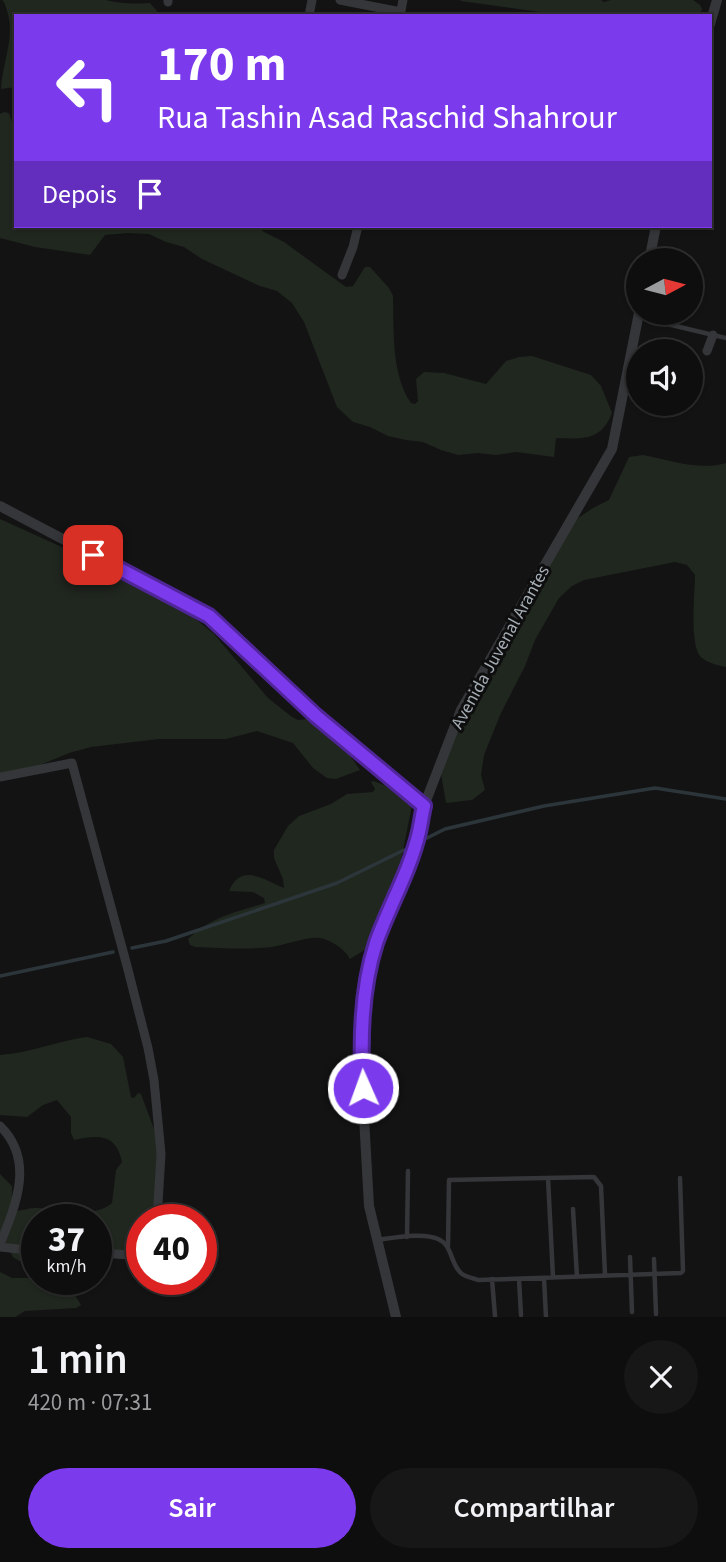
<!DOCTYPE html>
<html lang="pt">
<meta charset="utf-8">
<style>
body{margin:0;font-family:"Source Sans 3",sans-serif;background:#171718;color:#f1f3f6;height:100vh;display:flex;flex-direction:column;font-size:26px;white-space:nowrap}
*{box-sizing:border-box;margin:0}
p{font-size:23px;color:#9b9c9e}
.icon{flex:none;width:38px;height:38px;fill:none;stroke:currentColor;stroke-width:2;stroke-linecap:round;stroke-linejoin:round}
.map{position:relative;height:1317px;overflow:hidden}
.sheet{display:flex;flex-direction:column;background:#0e0e0f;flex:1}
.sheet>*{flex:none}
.top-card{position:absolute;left:14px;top:14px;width:698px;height:214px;border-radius:0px;box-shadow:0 2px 5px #0004,0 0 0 2px #2e2e2f;background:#7c3aed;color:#fff;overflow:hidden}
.needle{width:46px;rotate:83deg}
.buttons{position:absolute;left:626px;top:248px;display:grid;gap:14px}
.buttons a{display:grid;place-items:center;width:77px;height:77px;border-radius:50%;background:#0e0e0f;box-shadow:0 2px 5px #0004,0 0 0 2px #2e2e2f;font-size:35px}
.speed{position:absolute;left:21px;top:1204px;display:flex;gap:14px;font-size:35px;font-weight:700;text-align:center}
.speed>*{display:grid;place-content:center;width:91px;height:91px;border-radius:50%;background:#0e0e0f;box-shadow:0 2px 5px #0004,0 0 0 2px #2e2e2f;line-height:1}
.speed small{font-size:18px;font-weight:400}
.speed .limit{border:10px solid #d22;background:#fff;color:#111}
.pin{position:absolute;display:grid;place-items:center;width:60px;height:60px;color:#fff;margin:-30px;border-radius:14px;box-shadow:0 4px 10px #0006}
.me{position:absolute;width:77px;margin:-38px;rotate:358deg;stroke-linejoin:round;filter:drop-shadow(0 0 5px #0008)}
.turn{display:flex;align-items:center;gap:24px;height:147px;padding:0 28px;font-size:32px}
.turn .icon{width:91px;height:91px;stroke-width:2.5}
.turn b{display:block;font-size:49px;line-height:60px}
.then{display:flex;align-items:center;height:66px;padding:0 28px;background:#0003;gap:14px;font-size:26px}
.round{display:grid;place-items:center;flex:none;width:74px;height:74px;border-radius:37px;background:#171718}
.overview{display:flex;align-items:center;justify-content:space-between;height:119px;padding:0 28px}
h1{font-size:42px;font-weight:600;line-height:52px}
.cta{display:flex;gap:14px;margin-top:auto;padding:14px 28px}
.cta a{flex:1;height:80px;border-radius:42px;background:#7c3aed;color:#fff;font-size:28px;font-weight:600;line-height:80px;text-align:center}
.cta a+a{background:#171718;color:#f1f3f6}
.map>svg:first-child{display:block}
</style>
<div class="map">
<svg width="726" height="1317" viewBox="0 0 726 1317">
<rect width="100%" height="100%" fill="#131314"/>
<path fill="#20271f" d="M2 0H106C121 4 135 4 150 3L161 16H16V87L1 89C2 67 13 41 9 19 8 13 6 7 4 2Z
M460 0H601L604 2 611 0H693L700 5 702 9 699 16H569L461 1Z
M4 112 9 113 16 134V226H257L264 232 284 242 346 287 353 286 365 267H370L389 288 393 296C394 330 391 374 411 403L415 404 418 401 416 379 424 372 444 373 486 384 506 361 519 357 532 356 591 375 601 386 612 413C601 441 583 439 556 438L554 457 516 452 496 455 478 453 458 455 441 450 423 442 406 440 388 436 370 427 353 422 337 407 304 322 292 303 277 291 260 286 202 259 184 247 166 242 149 234 128 233 105 235 90 255 35 247 0 238V114Z
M643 455C669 460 700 471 726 463V667C717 665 707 663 701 657 689 646 695 592 695 575L687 565 675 562 584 580 572 586 559 598 535 640 525 666 501 713 484 755 481 775 485 790 472 800 446 803 441 774 446 749 541 568 572 522 593 508 609 500 629 457Z
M0 519 86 558 181 607 214 634 268 698 292 717 298 720 308 719 318 726 349 754 360 770 336 779 327 778 313 768 293 743 257 731 226 739H159L91 747 69 753 19 774 0 778Z
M373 781 387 786 412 805 400 866 391 887 385 922 373 945 350 959C345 949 331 940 320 938 309 936 284 945 272 947 246 950 221 948 195 947L190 945 188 939C211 917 236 912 265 903L264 898 253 892 229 891C241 862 265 880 284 888L283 879 274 858V850L288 826 299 816 331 804 347 794 373 792 375 789 371 782Z
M87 1037 111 1044 123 1057 131 1097 134 1098 138 1093 141 1094 161 1148 154 1220H142V1244L138 1248 103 1261H96V1220H37V1258L27 1262 19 1261 13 1257 0 1233V1174L12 1186V1206L18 1211C23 1210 29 1208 35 1208 58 1207 93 1220 112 1203L116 1170 122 1162C116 1133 98 1135 74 1140L71 1133V1117L57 1100 43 1105 27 1117 0 1115V1055C30 1053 57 1041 87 1037Z
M0 1272 12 1278H37V1279L56 1280 75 1295 81 1305 76 1308 25 1311 15 1317H0Z"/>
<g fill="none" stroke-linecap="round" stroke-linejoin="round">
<path stroke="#2c363a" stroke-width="3.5" d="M427 838 445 829 544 806 655 788 726 799
M132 948 166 941 337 883 404 850
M0 976 113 952"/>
<path stroke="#343639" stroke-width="4.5" d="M638 317 726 338
M548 1178 553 1277
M573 1209 577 1277
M407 1237 408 1171
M377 1240C393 1238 423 1232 438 1239 453 1245 450 1265 462 1274 466 1277 473 1278 478 1280L681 1273 683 1271 680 1178
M448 1246 449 1180 594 1177 601 1186 605 1275
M630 1257 632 1312
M654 1259 656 1314
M544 1278 546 1317
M492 1279 495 1316
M519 1279 521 1315"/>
<path stroke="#343639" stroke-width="9" d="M340 0 401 12
M168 2V0
M309 16 312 0
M400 16 403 0
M342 275 353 247 358 226
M707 351 713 335
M0 777 72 763 127 966 148 1048 154 1080 161 1154 157 1220
M0 1126C35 1160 16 1205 0 1244
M0 1247 37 1251
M96 1253 132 1255 142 1253"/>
<path stroke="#343639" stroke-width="10" d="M710 24 717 0
M649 261 656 226
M0 506 209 616 316 716 424 806
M396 1317 369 1206 361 1064 362 1031 367 979 376 944 408 864 419 833 424 806 461 710 612 449 639 313"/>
</g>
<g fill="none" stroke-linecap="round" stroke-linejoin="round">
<defs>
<path id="route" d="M93 555 209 616 316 716 424 806C422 814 421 823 419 832 410 871 389 906 376 943 361 989 360 1041 363 1088"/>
</defs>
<use href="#route" stroke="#51269a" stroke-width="18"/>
<use href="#route" stroke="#7c3aed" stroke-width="12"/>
</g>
<g text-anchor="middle" stroke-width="6" stroke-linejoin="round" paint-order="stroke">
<g font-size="18" fill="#a5adb4" stroke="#0e0e0f">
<text transform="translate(500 647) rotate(-61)" y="6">Avenida Juvenal Arantes</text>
</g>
</g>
</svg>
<div class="buttons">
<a><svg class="needle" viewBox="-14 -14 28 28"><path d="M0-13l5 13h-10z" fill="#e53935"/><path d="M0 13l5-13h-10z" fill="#9b9c9e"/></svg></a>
<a><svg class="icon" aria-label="sound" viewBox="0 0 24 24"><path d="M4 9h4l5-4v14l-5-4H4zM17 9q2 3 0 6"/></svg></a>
</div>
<div class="speed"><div>37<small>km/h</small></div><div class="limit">40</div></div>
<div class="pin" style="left:93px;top:555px;background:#d93025"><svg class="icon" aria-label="arrive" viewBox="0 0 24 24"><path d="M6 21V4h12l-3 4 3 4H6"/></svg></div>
<svg class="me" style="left:363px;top:1088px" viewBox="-20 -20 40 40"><circle r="17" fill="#7c3aed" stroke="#fff" stroke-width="3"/><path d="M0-11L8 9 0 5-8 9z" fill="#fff"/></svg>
<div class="top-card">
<div class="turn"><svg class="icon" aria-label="left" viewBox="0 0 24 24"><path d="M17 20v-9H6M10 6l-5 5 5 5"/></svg><div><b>170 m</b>Rua Tashin Asad Raschid Shahrour</div></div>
<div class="then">Depois<svg class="icon" aria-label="arrive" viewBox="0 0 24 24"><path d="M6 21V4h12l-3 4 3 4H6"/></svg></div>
</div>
</div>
<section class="sheet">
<div class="overview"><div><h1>1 min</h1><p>420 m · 07:31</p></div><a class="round"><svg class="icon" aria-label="close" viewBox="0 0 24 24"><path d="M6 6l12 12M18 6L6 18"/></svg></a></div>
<div class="cta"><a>Sair</a><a>Compartilhar</a></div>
</section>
